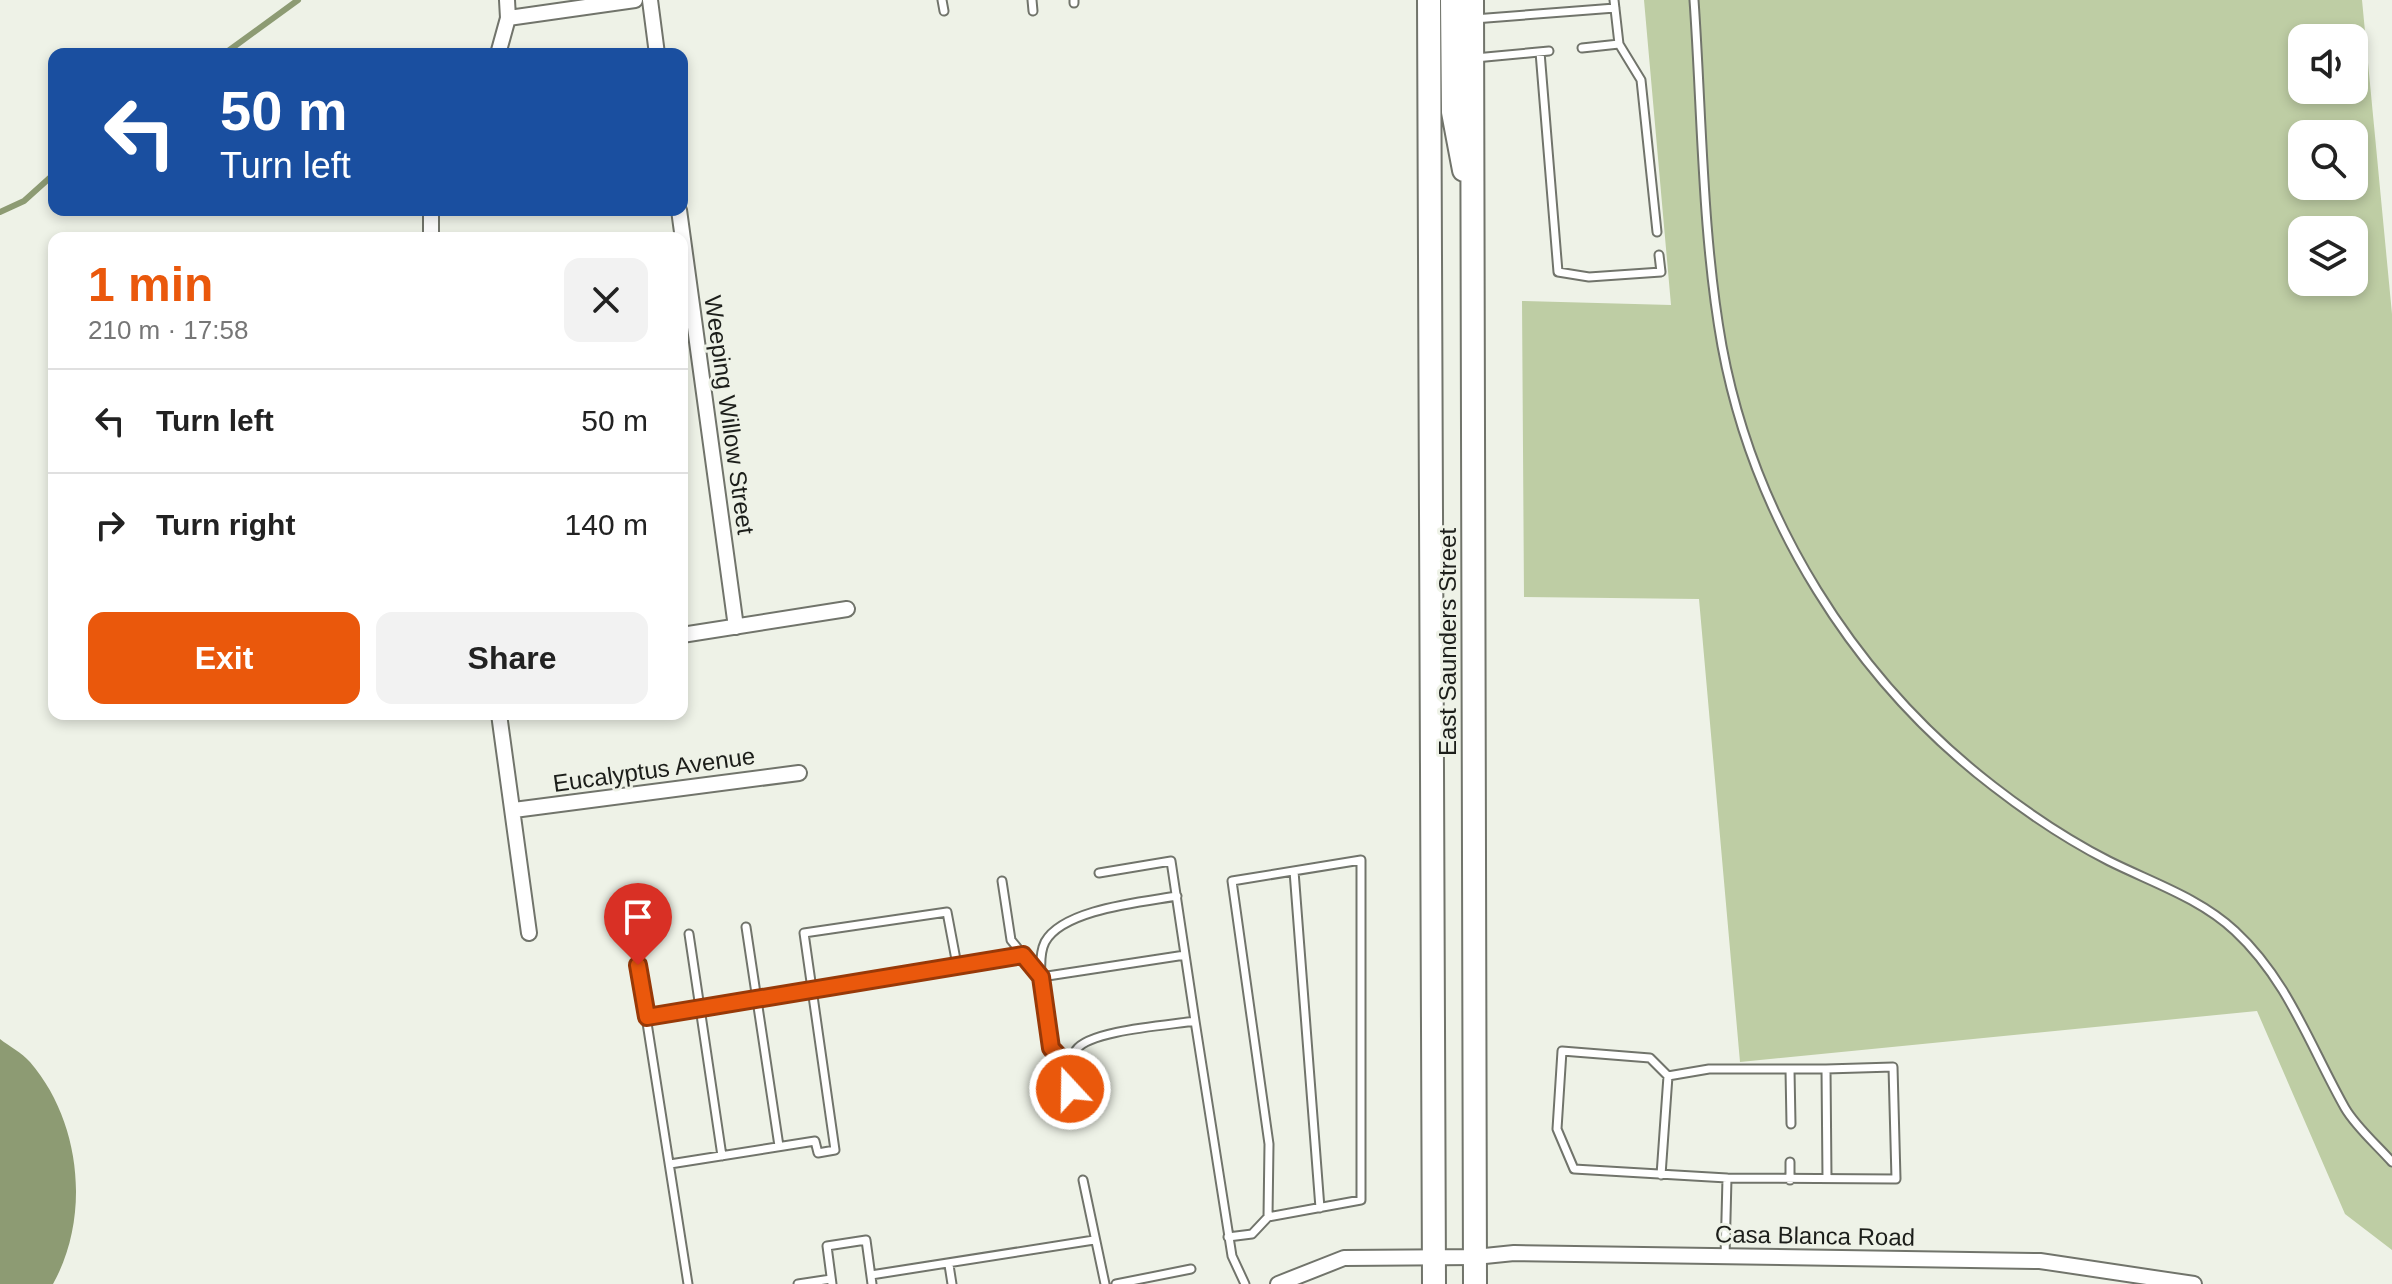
<!DOCTYPE html>
<meta charset="utf-8">
<style>
body{margin:0;font-family:Helvetica,sans-serif;background:#f2f2f2;color:#222;height:100vh;display:flex;flex-direction:column;font-size:30px;white-space:nowrap}
*{box-sizing:border-box;margin:0}
p{font-size:26px;color:#767676}
.icon{flex:none;width:44px;height:44px;fill:none;stroke:currentColor;stroke-width:2;stroke-linecap:round;stroke-linejoin:round}
.map{position:relative;flex:1;overflow:hidden}
.drawer{position:absolute;left:48px;top:232px;width:640px;height:488px;display:flex;flex-direction:column;background:#fff;border-radius:16px;box-shadow:0 4px 12px #0003}
.drawer>*{flex:none}
.banner{position:absolute;left:48px;top:48px;width:640px;height:168px;border-radius:16px;box-shadow:0 4px 12px #0003;background:#1a4fa0;color:#fff;overflow:hidden}
.controls{position:absolute;left:2288px;top:24px;display:grid;gap:16px}
.controls a{display:grid;place-items:center;width:80px;height:80px;border-radius:16px;background:#fff;box-shadow:0 4px 12px #0003;font-size:40px}
.pin{position:absolute;display:grid;place-items:center;width:68px;height:68px;color:#fff;margin:-82px -34px;border-radius:50% 50% 50% 0;rotate:-45deg;box-shadow:0 0 8px #0007}
.pin .icon{rotate:45deg}
.me{position:absolute;width:88px;margin:-44px;rotate:339deg;stroke-linejoin:round;filter:drop-shadow(0 0 6px #0008)}
.turn{display:flex;align-items:center;gap:28px;height:168px;padding:0 40px;font-size:36px}
.turn .icon{width:104px;height:104px;stroke-width:2.5}
.turn b{display:block;font-size:56px;line-height:68px}
.round{display:grid;place-items:center;flex:none;width:84px;height:84px;border-radius:16px;background:#f2f2f2}
.headline{display:flex;align-items:center;justify-content:space-between;height:136px;padding:0 40px}
h1{font-size:48px;font-weight:800;line-height:60px;color:#ea580c}
.button{display:flex;gap:16px;margin-top:auto;padding:16px 40px}
.button a{flex:1;height:92px;border-radius:16px;background:#ea580c;color:#fff;font-size:32px;font-weight:800;line-height:92px;text-align:center}
.button a+a{background:#f2f2f2;color:#222}
ul{padding:0;list-style:none}
li{display:flex;align-items:center;gap:24px;height:104px;padding:0 40px;border-top:2px solid #e0e0e0}
li div{flex:1}
li b{display:block;font-size:30px}
li em{font-style:normal}
.map>svg:first-child{display:block}
</style>
<div class="map">
<svg width="2392" height="1284" viewBox="0 0 2392 1284">
<rect width="100%" height="100%" fill="#eef2e7"/>
<path fill="#becda4" fill-rule="evenodd" d="M1644 0H2362L2392 314V1250L2345 1214 2257 1011 1740 1062 1699 599 1524 597 1522 301 1671 305ZM2302 38H2354V90H2302ZM2302 134H2354V186H2302ZM2302 230H2354V282H2302Z"/>
<path fill="#8d9b73" d="M0 1039C9 1046 22 1053 30 1062 81 1121 91 1216 53 1284H0Z"/>
<g fill="none" stroke-linecap="round" stroke-linejoin="round">
<path stroke="#8d9b73" stroke-width="6" d="M224 54 298 0
M0 212 24 201 54 174"/>
<defs>
<path id="service" d="M942 0 944 11
M1032 0 1033 11
M1074 0V3
M1694 0C1702 113 1702 235 1722 346 1754 519 1854 679 1993 786 2029 814 2068 840 2109 861 2151 882 2200 898 2235 931 2288 980 2310 1046 2345 1108 2356 1127 2377 1145 2392 1162
M1474 19 1615 8
M1619 44 1641 80 1657 232
M1582 48 1619 44 1614 0
M1540 52 1558 272 1589 277 1661 272 1659 255
M1475 58 1549 51
M1294 871 1320 1208
M1099 873 1171 861 1195 1021
M1002 881 1011 940 1041 977
M746 927 779 1146
M689 934 722 1156
M634 940 688 1284
M1041 977 1185 955
M647 1017 957 965
M1071 1069C1045 1043 1049 1032 1044 997 1041 982 1038 956 1045 942 1063 909 1143 902 1177 896
M1790 1070 1791 1124
M1668 1076 1709 1069H1826
M1073 1111C1071 1093 1066 1066 1076 1050 1089 1030 1171 1025 1195 1021L1232 1256 1245 1284
M670 1164 815 1141 818 1153 835 1150 804 933 947 912 957 965 1023 955
M1661 1175 1668 1076 1650 1058 1562 1051 1557 1129 1574 1169 1727 1178 1725 1257
M1727 1178 1896 1179 1893 1067 1826 1069 1827 1178
M1083 1180 1105 1284
M1790 1180V1162
M1228 1237 1252 1234 1268 1217 1361 1200V860L1232 881 1269 1144 1268 1217
M949 1265 952 1284
M871 1275 1094 1240
M798 1284 831 1279
M832 1284 827 1246 866 1240 872 1284
M1116 1284 1191 1269"/>
<path id="minor" d="M650 0 657 54
M508 18 635 0
M498 54 508 18 507 0
M679 210 736 627
M431 238V210
M682 635 847 609
M499 714 529 933
M514 810 799 773
M1278 1284 1344 1258 1475 1257 1514 1253 2040 1261 2194 1284"/>
<path id="primary" d="M1429 0 1434 1284
M1452 0 1453 112 1464 170
M1472 0 1475 1284"/>
</defs>
<use href="#service" stroke="#71746b" stroke-width="11"/>
<use href="#minor" stroke="#71746b" stroke-width="18"/>
<use href="#primary" stroke="#71746b" stroke-width="26"/>
<use href="#service" stroke="#fff" stroke-width="7"/>
<use href="#minor" stroke="#fff" stroke-width="14"/>
<use href="#primary" stroke="#fff" stroke-width="22"/>
</g>
<g fill="none" stroke-linecap="round" stroke-linejoin="round">
<defs>
<path id="route" d="M638 965 647 1017 1023 955 1041 977 1051 1048 1071 1069 1070 1089"/>
</defs>
<use href="#route" stroke="#983908" stroke-width="20"/>
<use href="#route" stroke="#ea580c" stroke-width="14"/>
</g>
<g text-anchor="middle" stroke-width="6" stroke-linejoin="round" paint-order="stroke">
<g font-size="24" fill="#1c1e1a" stroke="#eef2e7">
<text transform="translate(729 415) rotate(82)" y="8">Weeping Willow Street</text>
<text transform="translate(1448 642) rotate(-90)" y="8">East Saunders Street</text>
<text transform="translate(654 770) rotate(-8)" y="8">Eucalyptus Avenue</text>
<text transform="translate(1815 1236) rotate(1)" y="8">Casa Blanca Road</text>
</g>
</g>
</svg>
<div class="controls">
<a><svg class="icon" aria-label="sound" viewBox="0 0 24 24"><path d="M4 9h4l5-4v14l-5-4H4zM17 9q2 3 0 6"/></svg></a>
<a><svg class="icon" aria-label="search" viewBox="0 0 24 24"><circle cx="10" cy="10" r="6"/><path d="M15 15l6 6"/></svg></a>
<a><svg class="icon" aria-label="layers" viewBox="0 0 24 24"><path d="M12 4l9 5-9 5-9-5zM3 14l9 5 9-5"/></svg></a>
</div>
<div class="pin" style="left:638px;top:965px;background:#d93025"><svg class="icon" aria-label="arrive" viewBox="0 0 24 24"><path d="M6 21V4h12l-3 4 3 4H6"/></svg></div>
<svg class="me" style="left:1070px;top:1089px" viewBox="-20 -20 40 40"><circle r="17" fill="#ea580c" stroke="#fff" stroke-width="3"/><path d="M0-11L8 9 0 5-8 9z" fill="#fff"/></svg>
<div class="banner">
<div class="turn"><svg class="icon" aria-label="left" viewBox="0 0 24 24"><path d="M17 20v-9H6M10 6l-5 5 5 5"/></svg><div><b>50 m</b>Turn left</div></div>
</div>
<section class="drawer">
<div class="headline"><div><h1>1 min</h1><p>210 m · 17:58</p></div><a class="round"><svg class="icon" aria-label="close" viewBox="0 0 24 24"><path d="M6 6l12 12M18 6L6 18"/></svg></a></div>
<ul>
<li><svg class="icon" aria-label="left" viewBox="0 0 24 24"><path d="M17 20v-9H6M10 6l-5 5 5 5"/></svg><div><b>Turn left</b></div><em>50 m</em></li>
<li><svg class="icon" aria-label="right" viewBox="0 0 24 24"><path d="M7 20v-9h11M14 6l5 5-5 5"/></svg><div><b>Turn right</b></div><em>140 m</em></li>
</ul>
<div class="button"><a>Exit</a><a>Share</a></div>
</section>
</div>
